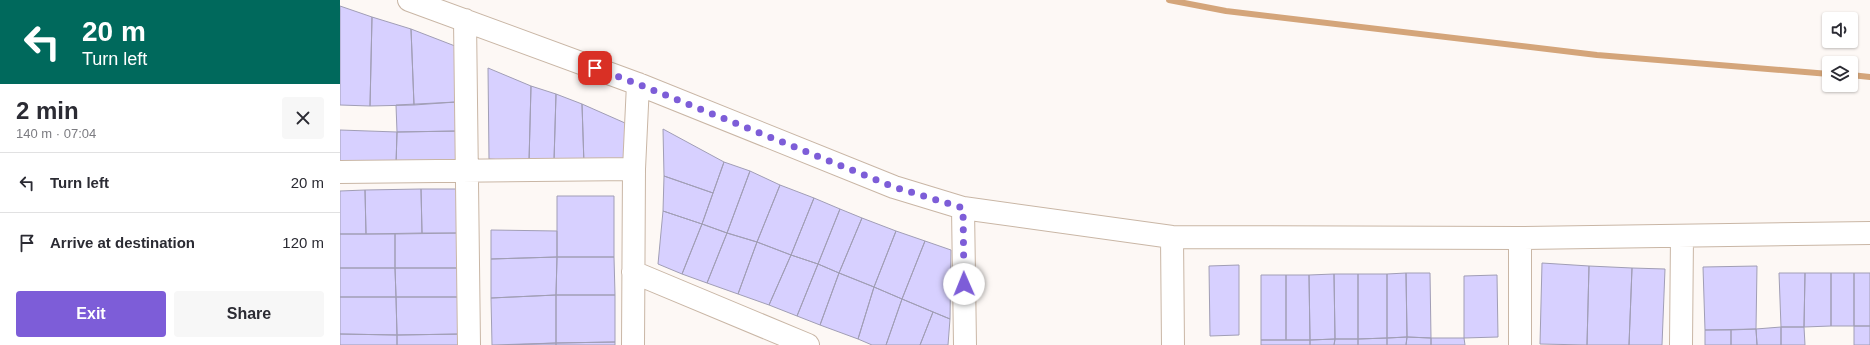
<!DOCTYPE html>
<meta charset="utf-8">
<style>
body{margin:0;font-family:Arial,sans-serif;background:#f7f7f7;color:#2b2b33;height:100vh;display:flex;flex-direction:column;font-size:15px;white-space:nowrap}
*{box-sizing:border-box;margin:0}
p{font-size:13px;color:#7c7c81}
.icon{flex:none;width:22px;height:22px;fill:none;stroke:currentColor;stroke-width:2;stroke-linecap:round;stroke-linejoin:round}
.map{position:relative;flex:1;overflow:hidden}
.drawer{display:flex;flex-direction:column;background:#fff;width:340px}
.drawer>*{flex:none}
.guide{background:#00695c;color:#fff;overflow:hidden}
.buttons{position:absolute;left:1482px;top:12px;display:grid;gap:8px}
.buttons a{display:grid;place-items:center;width:36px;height:36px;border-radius:4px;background:#fff;box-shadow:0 1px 3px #0004;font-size:20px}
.pin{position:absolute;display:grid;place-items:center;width:34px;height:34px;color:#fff;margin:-17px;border-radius:8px;box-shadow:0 2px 6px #0006}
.me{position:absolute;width:44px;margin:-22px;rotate:359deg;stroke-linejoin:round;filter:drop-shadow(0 0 3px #0008)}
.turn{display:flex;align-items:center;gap:14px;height:84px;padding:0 16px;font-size:18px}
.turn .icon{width:52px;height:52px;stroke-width:2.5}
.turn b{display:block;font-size:28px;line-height:34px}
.round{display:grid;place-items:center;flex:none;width:42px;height:42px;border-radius:4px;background:#f7f7f7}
.head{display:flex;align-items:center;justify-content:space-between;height:68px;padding:0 16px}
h1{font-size:24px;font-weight:700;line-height:30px}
.action{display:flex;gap:8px;margin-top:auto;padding:8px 16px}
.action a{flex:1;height:46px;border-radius:4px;background:#7d5dd8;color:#fff;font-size:16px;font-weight:700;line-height:46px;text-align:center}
.action a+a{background:#f7f7f7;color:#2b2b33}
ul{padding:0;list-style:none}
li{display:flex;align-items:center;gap:12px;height:60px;padding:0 16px;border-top:1px solid #e1e1e2}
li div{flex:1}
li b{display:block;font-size:15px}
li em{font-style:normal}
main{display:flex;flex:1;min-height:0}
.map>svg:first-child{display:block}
</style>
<main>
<section class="drawer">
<div class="guide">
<div class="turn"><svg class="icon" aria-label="left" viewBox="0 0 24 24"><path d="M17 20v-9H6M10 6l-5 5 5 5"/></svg><div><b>20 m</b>Turn left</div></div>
</div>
<div class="head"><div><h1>2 min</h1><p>140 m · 07:04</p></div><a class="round"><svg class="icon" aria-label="close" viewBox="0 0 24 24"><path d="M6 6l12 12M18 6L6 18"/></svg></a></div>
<ul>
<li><svg class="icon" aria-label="left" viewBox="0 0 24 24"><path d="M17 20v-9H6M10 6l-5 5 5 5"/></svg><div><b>Turn left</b></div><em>20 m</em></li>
<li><svg class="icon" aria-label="arrive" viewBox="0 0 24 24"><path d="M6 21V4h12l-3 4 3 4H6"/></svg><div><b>Arrive at destination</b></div><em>120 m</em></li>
</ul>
<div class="action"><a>Exit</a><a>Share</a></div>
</section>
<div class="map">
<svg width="1530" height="345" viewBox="0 0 1530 345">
<rect width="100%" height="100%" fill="#fdf8f5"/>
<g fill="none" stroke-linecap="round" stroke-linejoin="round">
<path stroke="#d4a57a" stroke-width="6" d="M829 0 886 11 1257 55 1489 74
M1511 75 1530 77"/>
</g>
<path fill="#d7d0ff" stroke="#a19eb5" d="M0 6 32 17 30 106 0 105Z
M32 17 71 29 74 105 30 106Z
M71 29 115 46 116 102 74 105Z
M148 68 191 86 189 162 149 159Z
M191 86 216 94 214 161 189 162Z
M216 94 242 104 244 165 214 161Z
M116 102 119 131 57 132 56 105Z
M242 104 285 123V165H244Z
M323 129 384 162 373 193 324 176Z
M0 130 57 132 56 165 0 163Z
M119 131 120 162 56 165 57 132Z
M384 162 410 171 387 233 362 224Z
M410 171 440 185 417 242 387 233Z
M324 176 373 193 362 224 323 211Z
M440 185 474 198 451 255 417 242Z
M81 189H121V233H82Z
M81 189 82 233 26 234 25 190Z
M25 190 26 234H0V191Z
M217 196H274V257H217Z
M474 198 500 209 478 264 451 255Z
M500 209 522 218 499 273 478 264Z
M323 211 362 224 342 274 318 264Z
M522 218 556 231 534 287 499 273Z
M362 224 387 233 367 283 342 274Z
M151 230 217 231V257L151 259Z
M556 231 585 241 562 299 534 287Z
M121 233V268H55V234Z
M387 233 417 242 398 294 367 283Z
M0 234H55V268H0Z
M585 241 611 250 610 319 562 299Z
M417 242 451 255 429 305 398 294Z
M451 255 478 264 457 316 429 305Z
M217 257H274L275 295H216Z
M217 257 216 295 151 298V259Z
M1202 263 1249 266 1247 345 1200 344Z
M478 264 499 273 480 325 457 316Z
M899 265V335L870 336 869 266Z
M1249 266 1292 268 1289 345H1247Z
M1417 266 1416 329 1365 330 1363 267Z
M0 268H55L56 297H0Z
M55 268H121L122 297H56Z
M1292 268 1325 269 1322 345H1289Z
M499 273 534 287 518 339 480 325Z
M1066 273 1067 337 1047 338V274Z
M1066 273H1090L1091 338 1067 337Z
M1439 273H1465L1464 327H1441Z
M1465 273H1491V326L1464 327Z
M1491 273H1514V326H1491Z
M1514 273H1530V326H1514Z
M994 274H1018V339H995Z
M994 274 995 339 970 340 969 275Z
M1018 274H1047V338L1018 339Z
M921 275H946V340H921Z
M946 275H969L970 340H946Z
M1157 275 1158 337 1124 338V276Z
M534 287 562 299 546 345H532L518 339Z
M216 295H275V342L216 343Z
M216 295V343L152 345 151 298Z
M0 297H56L57 335 0 334Z
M56 297H122V334L57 335Z
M562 299 593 312 580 345H546Z
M593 312 610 319 608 345H580Z
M1514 326H1530V345H1514Z
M1441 327V345H1417L1416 329Z
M1441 327H1464L1465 345H1441Z
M1416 329 1417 345H1391V330Z
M1365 330H1391V345H1365Z
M0 334 57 335V345H0Z
M122 334V345H57V335Z
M1067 337 1091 338V345H1066Z
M1067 337 1066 345H1047V338Z
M1047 338V345H1018V339Z
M1091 338H1124L1125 345H1091Z
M995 339 994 345H970V340Z
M995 339H1018V345H994Z
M921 340H970V345H921Z
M275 342V345H216V343Z
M216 343V345H168Z"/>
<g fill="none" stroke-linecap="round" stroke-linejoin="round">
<defs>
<path id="minor" d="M69 0 298 84 554 187 623 208 832 237 1180 238 1530 233
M125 20 129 345
M0 172 294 169
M623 208 625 345
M832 237 833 345
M293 272 468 345
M293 345 294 169 298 84
M1180 345V238
M1341 345 1342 236"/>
</defs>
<use href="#minor" stroke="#c9b6a5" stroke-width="24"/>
<use href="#minor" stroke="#fff" stroke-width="22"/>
</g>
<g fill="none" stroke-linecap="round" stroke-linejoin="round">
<path stroke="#7d5dd8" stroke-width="7" stroke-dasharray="0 12.6" d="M255 68 298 84 554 187 623 208 624 284"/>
</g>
</svg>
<div class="buttons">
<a><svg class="icon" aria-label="sound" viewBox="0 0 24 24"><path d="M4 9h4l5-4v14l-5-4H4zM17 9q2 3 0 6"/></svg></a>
<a><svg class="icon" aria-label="layers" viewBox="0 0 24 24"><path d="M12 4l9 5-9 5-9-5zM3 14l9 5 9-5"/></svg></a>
</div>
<div class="pin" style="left:255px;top:68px;background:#d93025"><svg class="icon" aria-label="arrive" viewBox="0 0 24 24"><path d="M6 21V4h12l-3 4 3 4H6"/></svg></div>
<svg class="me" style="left:624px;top:284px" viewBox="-20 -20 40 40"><circle r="19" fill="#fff"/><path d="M0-13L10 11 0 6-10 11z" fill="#7d5dd8"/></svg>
</div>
</main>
